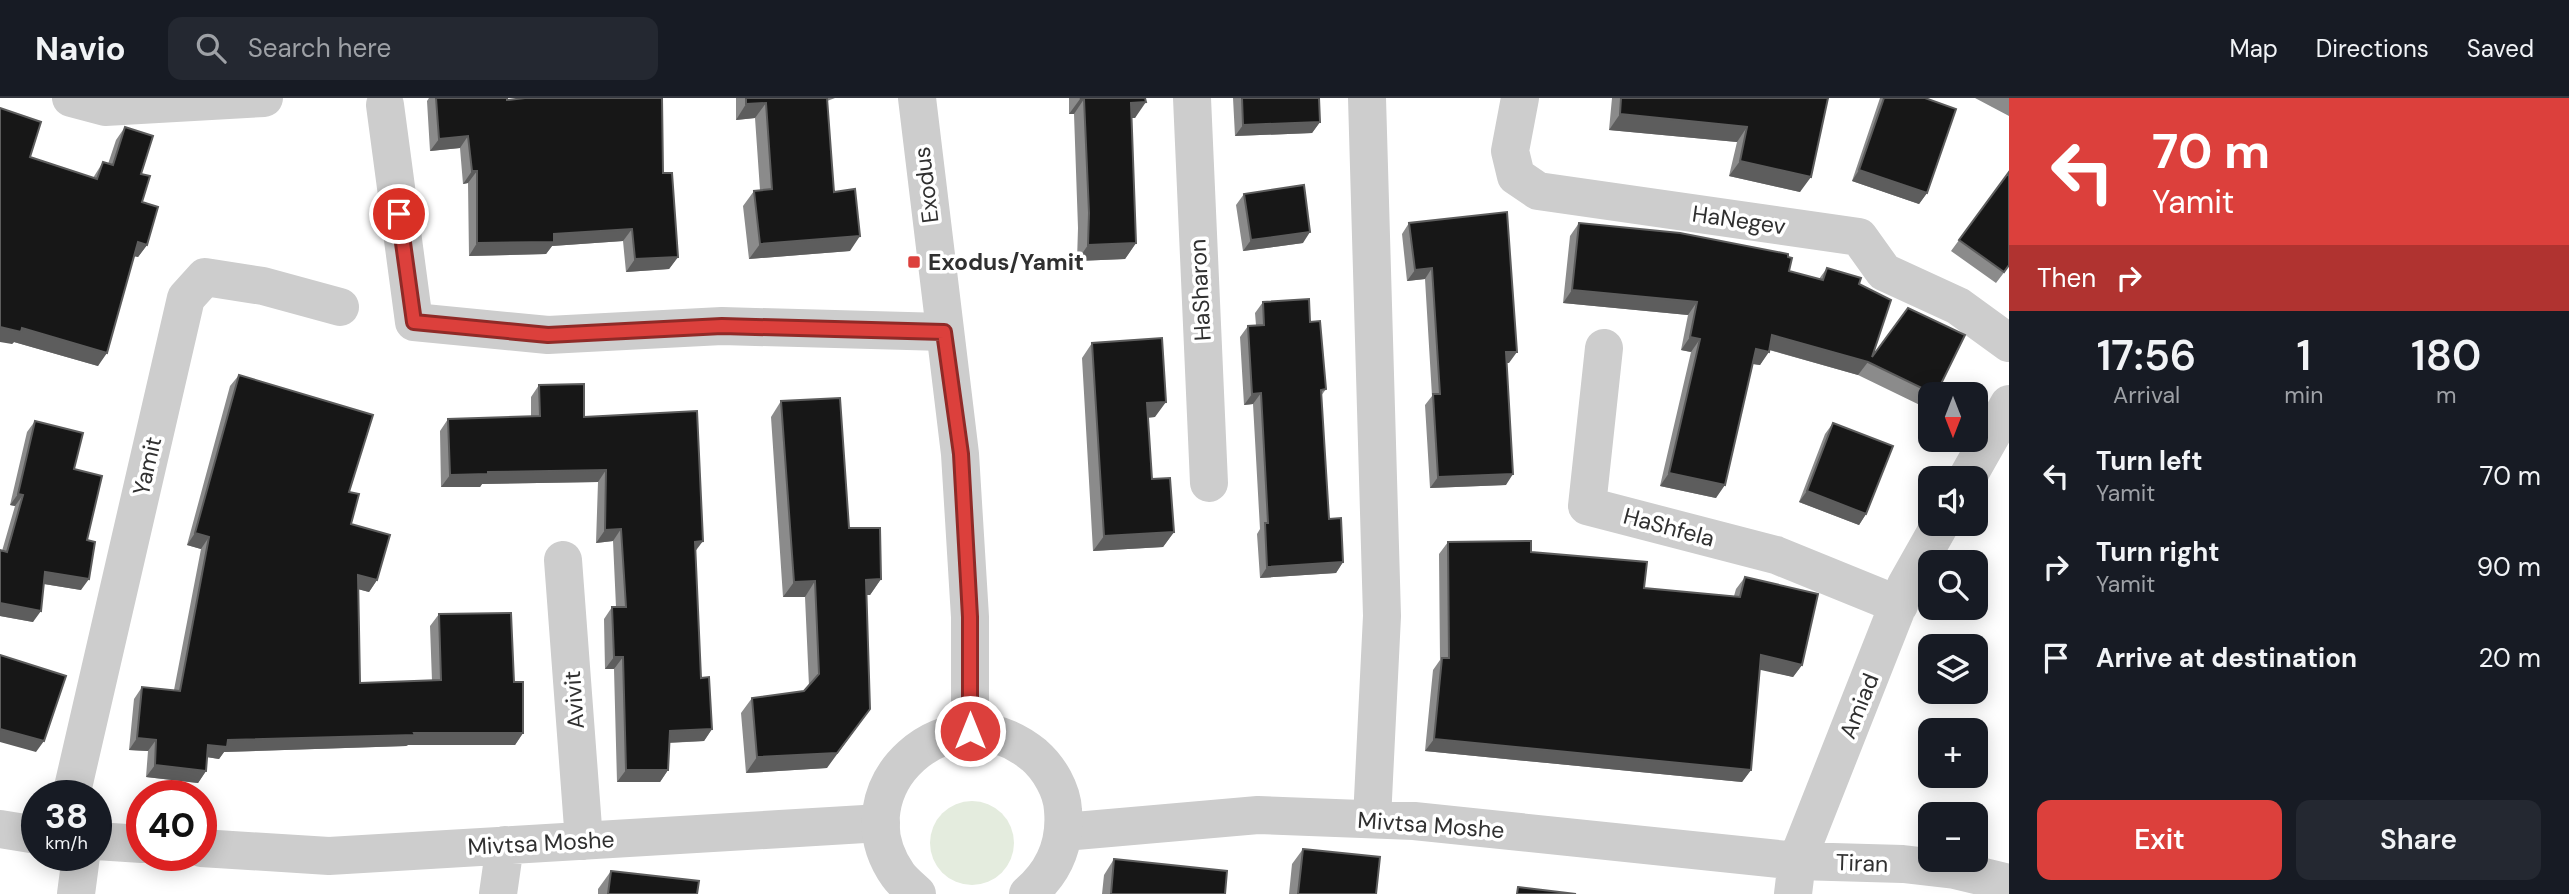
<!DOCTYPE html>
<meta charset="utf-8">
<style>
body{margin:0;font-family:"DM Sans",sans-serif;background:#242831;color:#f1f3f6;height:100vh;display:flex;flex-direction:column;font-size:26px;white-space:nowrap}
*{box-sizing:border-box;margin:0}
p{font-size:23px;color:#9ea1a6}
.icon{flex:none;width:38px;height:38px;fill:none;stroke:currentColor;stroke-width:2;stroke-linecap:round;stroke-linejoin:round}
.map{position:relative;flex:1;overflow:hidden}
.details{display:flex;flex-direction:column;background:#171b24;width:560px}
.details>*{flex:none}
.guide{background:#dc403c;color:#fff;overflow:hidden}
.needle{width:46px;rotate:180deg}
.tools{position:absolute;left:1918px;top:284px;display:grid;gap:14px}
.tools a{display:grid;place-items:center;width:70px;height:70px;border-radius:14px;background:#171b24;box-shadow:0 4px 18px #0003;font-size:35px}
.speed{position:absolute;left:21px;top:682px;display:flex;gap:14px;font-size:35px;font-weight:700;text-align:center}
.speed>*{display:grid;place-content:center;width:91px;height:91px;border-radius:50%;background:#171b24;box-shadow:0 4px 18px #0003;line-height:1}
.speed small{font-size:18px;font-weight:400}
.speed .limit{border:10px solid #d22;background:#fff;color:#111}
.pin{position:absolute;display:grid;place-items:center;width:60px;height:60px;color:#fff;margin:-30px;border:4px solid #fff;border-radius:50%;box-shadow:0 2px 7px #0007}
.me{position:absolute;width:77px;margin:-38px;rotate:0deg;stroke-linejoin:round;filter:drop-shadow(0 0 5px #0008)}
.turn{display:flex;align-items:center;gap:24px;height:147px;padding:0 28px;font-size:32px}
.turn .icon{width:91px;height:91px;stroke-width:2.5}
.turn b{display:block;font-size:49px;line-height:60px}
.then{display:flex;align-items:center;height:66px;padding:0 28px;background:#0003;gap:14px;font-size:26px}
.eta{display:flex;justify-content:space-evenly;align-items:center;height:119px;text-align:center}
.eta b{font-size:42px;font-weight:600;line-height:49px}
.cta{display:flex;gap:14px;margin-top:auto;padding:14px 28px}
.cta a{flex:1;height:80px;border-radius:14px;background:#dc403c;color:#fff;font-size:28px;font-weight:600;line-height:80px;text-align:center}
.cta a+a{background:#242831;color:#f1f3f6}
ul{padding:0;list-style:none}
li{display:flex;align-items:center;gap:21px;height:91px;padding:0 28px}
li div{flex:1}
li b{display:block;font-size:26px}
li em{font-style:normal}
header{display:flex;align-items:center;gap:42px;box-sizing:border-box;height:98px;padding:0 35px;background:#171b24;border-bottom:2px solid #363941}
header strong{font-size:33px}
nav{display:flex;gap:38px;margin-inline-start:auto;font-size:24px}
.search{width:490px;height:63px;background:#242831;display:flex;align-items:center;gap:18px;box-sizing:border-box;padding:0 24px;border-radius:14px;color:#9ea1a6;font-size:26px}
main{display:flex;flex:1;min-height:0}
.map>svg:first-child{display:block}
</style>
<header>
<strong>Navio</strong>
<div class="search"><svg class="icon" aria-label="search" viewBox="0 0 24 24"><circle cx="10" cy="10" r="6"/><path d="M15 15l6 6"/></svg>Search here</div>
<nav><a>Map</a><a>Directions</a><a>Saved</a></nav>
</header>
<main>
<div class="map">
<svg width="2009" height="796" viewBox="0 0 2009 796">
<rect width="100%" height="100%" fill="#fff"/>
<path fill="#e4ecde" d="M930 745a42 42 0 1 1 84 0a42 42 0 1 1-84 0Z"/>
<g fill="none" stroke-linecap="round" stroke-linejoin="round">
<path stroke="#cdcdcd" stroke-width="38" d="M71 0 105 9 264 0
M1192 0 1209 385
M1367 0 1382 518 1372 721
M1520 0 1510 53 1516 78 1538 93 1859 139 1884 174 1958 208 2009 245
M385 7 414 224 548 237 722 228 944 234
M1604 250 1587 408 1776 457 1899 507
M1967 380 2009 306
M563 462 584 743
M71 698 186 200 205 179 263 188 340 209
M0 731 37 737
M1064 734 1258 717 1414 723 1797 763 1903 766 1955 772 2009 785
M96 743 142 746
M201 750 329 758 881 725
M76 796 81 758
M498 796 505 747
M1793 796 1797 763 1906 487 1941 425"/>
<path stroke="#cdcdcd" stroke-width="38" d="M917 0 960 356 970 519V633
M917 796C911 790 903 784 898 777 837 690 949 587 1034 657 1049 670 1062 692 1063 712 1066 746 1054 774 1028 796"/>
</g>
<path fill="#8b8b8b" d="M429 0H507V2L663 75 678 159 669 171 626 174 623 143 552 148 546 156 469 158 468 85 463 86 460 50 430 53 427 3Z
M736 0H835L827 3 834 94 850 153 749 161 743 108 754 93 760 92 755 20 736 22Z
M1069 0H1145L1135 20H1131L1136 145 1125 161 1077 163 1078 130 1074 16H1069Z
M1233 0H1319L1320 24 1312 35 1235 38Z
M1612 0H1828L1800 94 1729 78 1737 44 1609 32Z
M1880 0H1925L1927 95 1919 106 1852 83Z
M1975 0H2009V18Z
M125 29 141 76 142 104 147 147 138 159 134 158 98 268 14 244 12 246 30 59 93 80 103 64 108 66 116 42Z
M2009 74V168L1996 185 1951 153Z
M1244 96 1303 145 1243 153 1236 107Z
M1409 125 1509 265H1507L1506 387 1430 390 1425 307 1432 298 1425 181 1407 183 1402 136Z
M1579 125 1788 159 1789 173 1819 181 1827 170 1859 186 1872 259 1936 296H1930V304L1926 310 1858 277 1769 252 1760 267 1753 266 1716 400 1660 388 1691 254 1681 252 1688 217 1563 205 1570 138Z
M1263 204 1310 224 1326 291 1321 298 1329 421 1343 464 1336 475 1260 480 1257 436 1260 431 1253 306 1244 307 1240 239 1248 228 1256 227 1255 215Z
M1092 245 1155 319 1148 320 1152 381 1174 434 1163 449 1093 453 1082 260Z
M239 277 349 394 351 426 377 482 369 494 358 491 360 585 432 583 430 528 439 516 514 584 523 635 515 647H408L406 648 224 654 219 661 207 659 206 673 198 685 146 679 148 653 129 652 134 601 142 589 174 592 201 451 187 447 230 288Z
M539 287 584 319 695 454 701 580 712 631 704 643 669 645 668 672 660 684H617L614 571H605L604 521 612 509H616L613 443 596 445 598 384 482 386 480 389H441L440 333 448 321 531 318V299Z
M781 303 849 430 881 481 870 497H866L827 670 746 675 741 615 752 600 804 593 809 588 805 499H783L771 319Z
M35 323 74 371 87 442 81 492 44 486 33 524 0 518V452L2 453 15 408 10 407 27 334Z
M1833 325 1866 416 1859 427 1799 404 1825 336Z
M1448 444 1531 454 1644 490 1734 498 1736 491 1745 479 1802 567 1793 579 1760 571 1751 672 1742 684 1425 653 1433 572 1440 562 1439 456Z
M1303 751 1376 796H1289L1292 766Z
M1114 761 1225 796H1102L1104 777Z
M611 773 697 796H598V791Z"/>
<path fill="#5d5d5d" d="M1080 1H1084L1074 16H1069Z
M1146 4 1135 20H1120L1131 5Z
M766 5 755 20 736 22 746 6Z
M1620 16 1747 29 1737 44 1609 32Z
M1320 24 1312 35 1235 38 1243 27Z
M468 38 460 50 430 53 439 41Z
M1740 63 1811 79 1800 94 1729 78Z
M1859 72 1927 95 1919 106 1852 83Z
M472 73H477L468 85 463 86Z
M632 131 623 143 552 148 546 156 469 158 477 145 554 136Z
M1310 134 1303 145 1243 153 1251 142Z
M860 138 850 153 749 161 760 146Z
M138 144 147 147 138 159 129 157Z
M1136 145 1125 161 1077 163 1088 147Z
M678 159 669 171 626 174 635 161Z
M1432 170 1425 181 1407 183 1415 172Z
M1572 192 1697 204 1688 217 1563 205Z
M0 229 22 230 107 255 98 268 14 244 12 246 0 244Z
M1772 237 1868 264 1858 277 1763 250Z
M1690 239 1700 241 1691 254 1681 252Z
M1756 251 1769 254 1760 267 1746 265Z
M1506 254H1517L1509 265H1499Z
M1261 295 1253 306 1244 307 1252 296Z
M1166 304 1155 319 1136 320 1147 305Z
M606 372 598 384 482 386 480 389H441L450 377 488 374Z
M1669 375 1725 387 1716 400 1660 388Z
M1513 376 1506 387 1430 390 1438 379Z
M1807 393 1866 416 1859 427 1799 404Z
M18 396 23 397 15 408 10 407Z
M621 431 613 443 596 445 605 432Z
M1174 434 1163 449 1093 453 1104 438Z
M195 435 209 439 201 451 187 447Z
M703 443 694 455 695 444Z
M1343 464 1336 475 1260 480 1267 469Z
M45 474 89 481 81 492 38 485Z
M358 477 377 482 369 494 350 489Z
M881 481 870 497H855L866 482Z
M815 483 805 499H783L794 484Z
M0 505 41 513 33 524 0 518Z
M1761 557 1802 567 1793 579 1752 570Z
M614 559H623L614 571H605Z
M870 611 827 670 746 675 757 659Z
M0 631 44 643 36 654 0 644Z
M712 631 704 643 661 645 670 633Z
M414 635H523L515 647H408L406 648 224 654 219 661 200 658 208 647 228 642Z
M137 640 156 642 148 653 129 652Z
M1434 641 1751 672 1742 684 1425 653Z
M155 667 206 673 198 685 146 679Z
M626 672H668L660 684H617Z"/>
<path fill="#171717" stroke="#5d5d5d" stroke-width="2" d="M436 0H507V2L525 0H662L663 75H672L678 159 635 161 632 131 554 136V144L477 145V73H472L468 38 439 41Z
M746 0H827L834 94 855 91 860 138 760 146 754 93 772 91 766 5 746 6Z
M1080 0H1145L1146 4 1131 5 1136 145 1088 147 1089 115 1084 1Z
M1242 0H1319L1320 24 1243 27Z
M1621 0H1828L1811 79 1740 63 1747 29 1620 16Z
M1884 0H1925L1956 11 1927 95 1859 72Z
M0 10 41 24 30 59 97 81 103 64 113 67 125 29 153 38 141 76 150 78 142 104 158 109 147 147 138 144 107 255 22 230 21 234 0 229Z
M2009 74V167L2004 174 1959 142Z
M1304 87 1310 134 1251 142 1244 96Z
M1507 114 1517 254H1506L1513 376 1438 379 1433 296H1440L1432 170 1415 172 1409 125Z
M1579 125 1680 135 1788 156V159L1792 160 1789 173 1823 182 1827 170 1861 180 1859 186 1891 202 1872 259 1908 210 1965 237 1936 296H1934L1868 264 1772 237 1769 254 1756 251 1725 387 1669 375 1700 241 1690 239 1697 204 1572 192Z
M1309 201 1310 224 1320 223 1326 291 1321 292 1329 421 1341 420 1343 464 1267 469 1265 425H1268L1261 295 1252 296 1248 228 1264 227 1263 204Z
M1162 240 1166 304 1147 305 1152 381 1170 380 1174 434 1104 438 1092 245Z
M239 277 373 317 349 394 359 396 351 426 390 437 377 482 358 477 360 585 441 582 439 516 511 515 514 584H523V635H414L415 637 228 642 227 649 208 647 206 673 155 667 156 642 137 640 142 589 180 593 209 439 195 435Z
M584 286V319L697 313 703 443 695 444 701 580 709 579 712 631 670 633 668 672H626L623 559H614L612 509H626L621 431 605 432 606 372 488 374V376L450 377 448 321 540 318 539 287Z
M840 300 849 430H880L881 481 866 482 870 611 837 655 757 659 752 600 804 593 819 576 815 483 794 484 781 303Z
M35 323 83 335 74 371 102 378 87 442 95 444 89 481 45 474 41 513 0 505V452L7 454 23 397 18 396Z
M1833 325 1893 348 1866 416 1807 393Z
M1531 443V454L1647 464 1644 490 1740 499 1745 479 1818 496 1802 567 1761 557 1751 672 1434 641 1442 560H1449L1448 444Z
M0 557 66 578 44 643 0 631Z
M1303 751 1380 759 1376 796H1298Z
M1114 761 1227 773 1225 796H1111Z
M611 773 699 783 697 796H608Z
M1518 789 1576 796H1517Z"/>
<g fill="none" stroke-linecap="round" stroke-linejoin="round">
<defs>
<path id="route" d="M399 116 414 224 548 237 722 228 944 234 961 356 970 519V633"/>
</defs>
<use href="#route" stroke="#8f2a27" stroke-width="18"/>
<use href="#route" stroke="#dc403c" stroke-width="12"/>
</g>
<rect fill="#dc403c" stroke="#fff" stroke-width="2.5" x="907" y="157" width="14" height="14" rx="3.5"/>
<g text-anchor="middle" stroke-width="7" stroke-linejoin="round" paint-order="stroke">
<g font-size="23" fill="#303030" stroke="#fff">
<text transform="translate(926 87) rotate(-97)" y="8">Exodus</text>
<text transform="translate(1739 122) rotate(8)" y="8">HaNegev</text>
<text transform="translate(1200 192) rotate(-93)" y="8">HaSharon</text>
<text transform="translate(147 368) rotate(-77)" y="8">Yamit</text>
<text transform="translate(1669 429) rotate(15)" y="8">HaShfela</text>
<text transform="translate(574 602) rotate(-94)" y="8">Avivit</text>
<text transform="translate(1859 608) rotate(-68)" y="8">Amiad</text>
<text transform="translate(1431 727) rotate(4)" y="8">Mivtsa Moshe</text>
<text transform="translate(541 745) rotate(-3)" y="8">Mivtsa Moshe</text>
<text transform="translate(1862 765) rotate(2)" y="8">Tiran</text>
</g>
<g font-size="23" font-weight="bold" fill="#303030" stroke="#fff" text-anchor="start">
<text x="928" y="172">Exodus/Yamit</text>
</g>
</g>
</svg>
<div class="tools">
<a><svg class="needle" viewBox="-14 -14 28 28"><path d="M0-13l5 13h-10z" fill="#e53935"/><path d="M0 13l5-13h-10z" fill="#9ea1a6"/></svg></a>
<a><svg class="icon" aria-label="sound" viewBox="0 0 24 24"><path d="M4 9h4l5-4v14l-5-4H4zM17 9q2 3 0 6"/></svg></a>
<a><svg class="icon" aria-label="search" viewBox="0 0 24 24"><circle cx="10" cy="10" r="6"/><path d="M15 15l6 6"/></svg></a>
<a><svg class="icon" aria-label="layers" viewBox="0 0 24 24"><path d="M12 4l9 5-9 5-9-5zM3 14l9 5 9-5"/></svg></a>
<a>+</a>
<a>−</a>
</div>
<div class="speed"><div>38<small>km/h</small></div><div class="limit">40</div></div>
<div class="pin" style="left:399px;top:116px;background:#d93025"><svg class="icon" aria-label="arrive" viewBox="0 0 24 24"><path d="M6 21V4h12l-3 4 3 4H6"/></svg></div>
<svg class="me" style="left:970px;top:633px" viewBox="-20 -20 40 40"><circle r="17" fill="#dc403c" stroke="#fff" stroke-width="3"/><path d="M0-11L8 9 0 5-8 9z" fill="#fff"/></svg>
</div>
<section class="details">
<div class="guide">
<div class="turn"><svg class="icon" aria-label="left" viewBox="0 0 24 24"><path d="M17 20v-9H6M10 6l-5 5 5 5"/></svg><div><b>70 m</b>Yamit</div></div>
<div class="then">Then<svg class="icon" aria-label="right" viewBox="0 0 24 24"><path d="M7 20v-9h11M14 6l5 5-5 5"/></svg></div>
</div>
<div class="eta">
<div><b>17:56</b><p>Arrival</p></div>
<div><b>1</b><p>min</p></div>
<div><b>180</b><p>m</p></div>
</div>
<ul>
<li><svg class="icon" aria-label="left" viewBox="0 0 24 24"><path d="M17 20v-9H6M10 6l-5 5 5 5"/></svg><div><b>Turn left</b><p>Yamit</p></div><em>70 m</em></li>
<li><svg class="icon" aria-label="right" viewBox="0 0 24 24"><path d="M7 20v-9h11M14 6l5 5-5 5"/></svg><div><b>Turn right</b><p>Yamit</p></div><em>90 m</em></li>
<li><svg class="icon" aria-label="arrive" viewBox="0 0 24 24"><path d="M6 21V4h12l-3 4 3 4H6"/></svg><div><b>Arrive at destination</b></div><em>20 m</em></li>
</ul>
<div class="cta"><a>Exit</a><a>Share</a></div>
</section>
</main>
